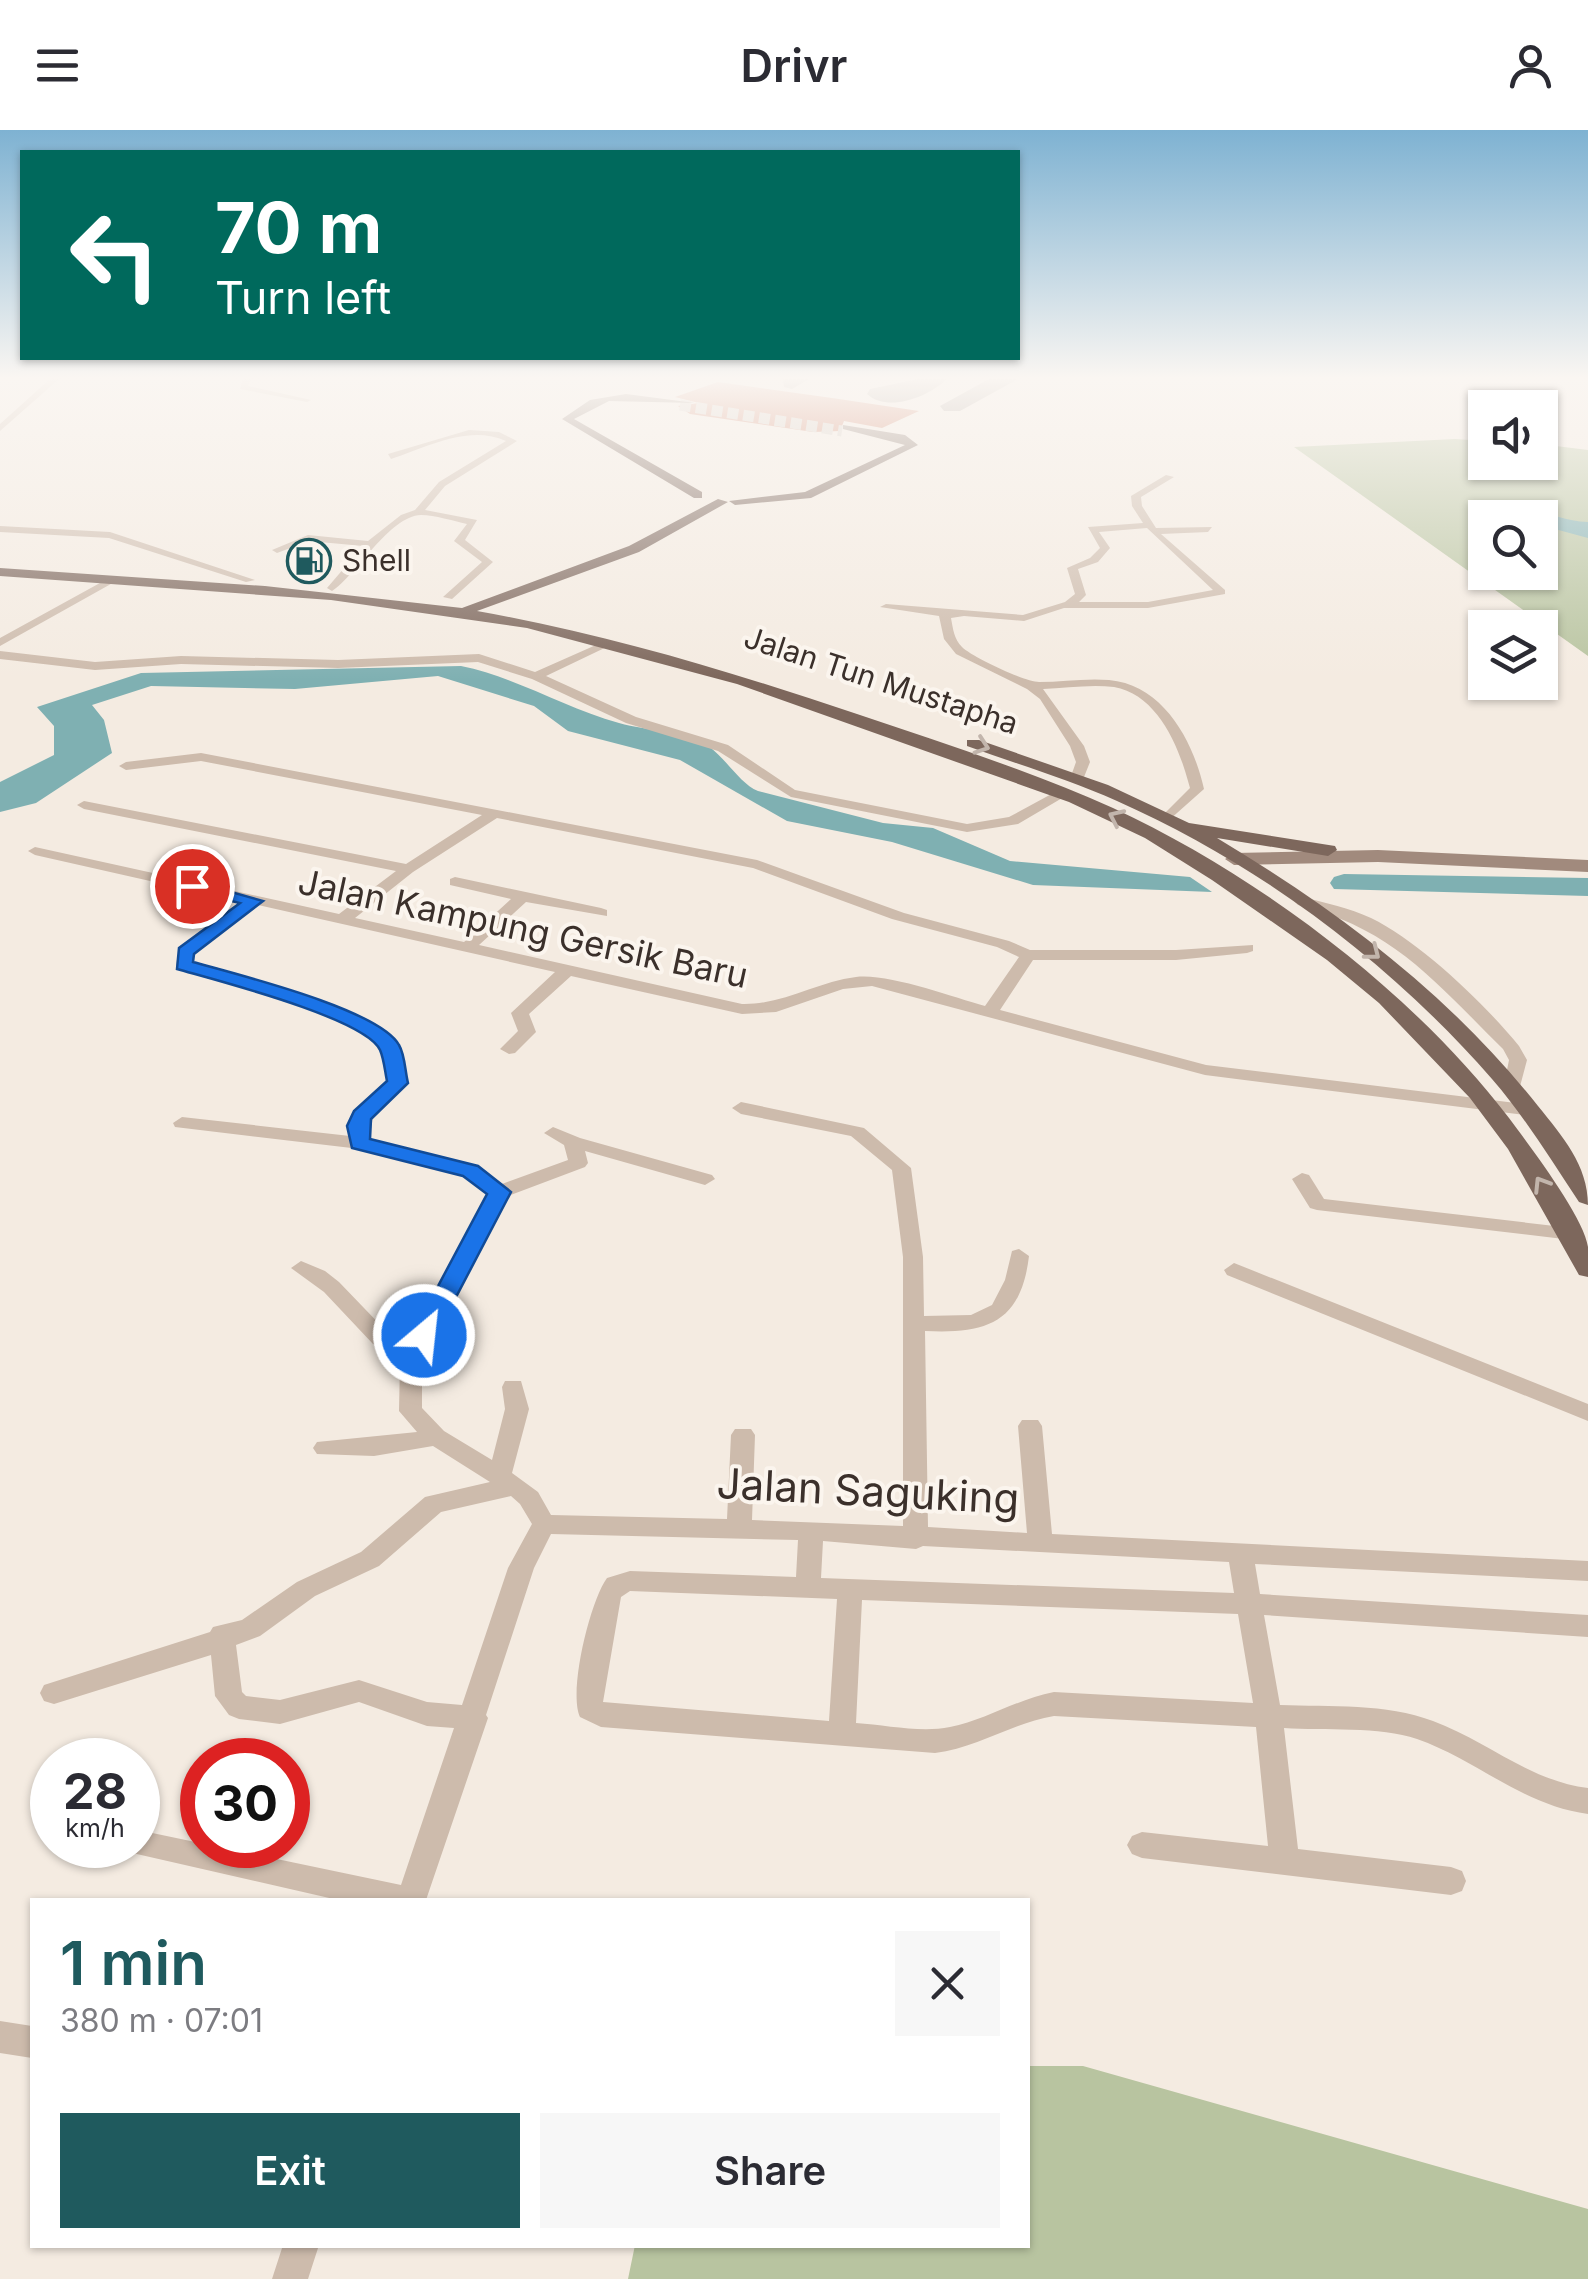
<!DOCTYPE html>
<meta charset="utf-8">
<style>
body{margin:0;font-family:Inter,sans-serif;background:#f7f7f7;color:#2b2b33;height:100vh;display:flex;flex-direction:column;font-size:38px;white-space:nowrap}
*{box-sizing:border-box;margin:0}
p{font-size:32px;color:#7c7c81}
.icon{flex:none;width:55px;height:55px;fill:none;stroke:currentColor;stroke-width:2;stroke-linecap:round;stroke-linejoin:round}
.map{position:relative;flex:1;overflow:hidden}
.details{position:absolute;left:30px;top:1768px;width:1000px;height:350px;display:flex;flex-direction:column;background:#fff;border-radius:0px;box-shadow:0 2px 8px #0004}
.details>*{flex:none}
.guide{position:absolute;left:20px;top:20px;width:1000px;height:210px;border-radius:0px;box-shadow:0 2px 8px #0004;background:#00695c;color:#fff;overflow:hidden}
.buttons{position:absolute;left:1468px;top:260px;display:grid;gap:20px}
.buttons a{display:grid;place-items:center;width:90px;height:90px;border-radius:0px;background:#fff;box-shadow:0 2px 8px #0004;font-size:50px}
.speed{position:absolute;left:30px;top:1608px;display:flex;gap:20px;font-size:50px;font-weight:700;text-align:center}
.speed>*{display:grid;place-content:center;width:130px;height:130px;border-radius:50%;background:#fff;box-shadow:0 2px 8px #0004;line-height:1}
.speed small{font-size:25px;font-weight:400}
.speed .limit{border:15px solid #d22;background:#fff;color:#111}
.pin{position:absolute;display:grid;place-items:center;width:85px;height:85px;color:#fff;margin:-42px;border:5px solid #fff;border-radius:50%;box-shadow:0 2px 10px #0007}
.me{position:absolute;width:110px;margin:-55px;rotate:28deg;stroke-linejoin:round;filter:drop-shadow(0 0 8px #0008)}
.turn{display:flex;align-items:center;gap:35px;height:210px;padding:0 30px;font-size:45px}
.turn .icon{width:130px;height:130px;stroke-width:2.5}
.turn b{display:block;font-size:70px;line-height:85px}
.round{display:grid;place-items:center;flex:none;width:105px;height:105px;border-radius:0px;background:#f7f7f7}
.summary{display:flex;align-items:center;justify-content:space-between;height:170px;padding:0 30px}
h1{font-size:60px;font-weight:600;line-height:75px;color:#1f5a5e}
.cta{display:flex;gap:20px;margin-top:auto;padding:20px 30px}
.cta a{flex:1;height:115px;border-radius:0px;background:#1f5a5e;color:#fff;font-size:40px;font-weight:600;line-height:115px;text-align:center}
.cta a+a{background:#f7f7f7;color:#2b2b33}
header{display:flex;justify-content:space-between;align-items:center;height:130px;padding:0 30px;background:#fff;font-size:45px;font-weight:600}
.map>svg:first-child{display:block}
</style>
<header><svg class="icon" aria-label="menu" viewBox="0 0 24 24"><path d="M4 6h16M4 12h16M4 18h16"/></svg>Drivr<svg class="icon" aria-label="person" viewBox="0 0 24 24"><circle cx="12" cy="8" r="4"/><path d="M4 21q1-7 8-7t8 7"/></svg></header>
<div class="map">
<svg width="1588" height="2149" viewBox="0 0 1588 2149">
<rect width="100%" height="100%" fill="#f4ebe1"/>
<path fill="#b8c4a0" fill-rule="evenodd" d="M1455 309 1485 311V332H1540V314L1588 320V526L1294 317ZM1485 388H1540V442H1485Z
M1028 1936H1083L1588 2079V2149H628L635 2115H1028Z"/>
<path fill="#7fb0b2" d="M1496 372C1535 370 1550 391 1588 392V408L1540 395V388L1502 381 1496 379Z
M461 536C516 547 565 578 619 593 648 601 681 600 708 616 726 628 740 654 758 661L883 693 933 698 1010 731 1190 747 1212 762 1033 755 892 712 787 691 680 630 568 601 534 576 438 546 295 559 151 556 92 575 104 590 112 623 36 673 0 682V652L54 625V596L37 577 141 543Z"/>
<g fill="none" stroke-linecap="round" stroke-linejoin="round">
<path fill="#7fb0b2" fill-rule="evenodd" d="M1344 744 1588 748V766L1334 759 1330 753 1334 747Z"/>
<path fill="#988e86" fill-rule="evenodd" d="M783 249H809L792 259 784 257Z
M918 249H947C928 267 888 283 867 264L870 259Z
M989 249H1018L960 281H944L940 276Z"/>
</g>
<path fill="#c8694b" d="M718 252 832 268 919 281 882 298 844 291 840 301 813 302 690 284 678 276 699 273 675 267Z"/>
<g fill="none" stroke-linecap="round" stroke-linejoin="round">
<path stroke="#cfc6bd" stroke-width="11" stroke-dasharray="11 5" stroke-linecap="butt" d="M680 275 842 301"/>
<path fill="#cdbbac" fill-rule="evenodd" d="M50 249H59L0 301V294Z
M243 249H251L248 256 311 270 307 272 240 259Z
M469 300 499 302 517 311 445 356 425 380 477 390 465 410 493 432 452 469 443 467 482 432 454 411 467 394C453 391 435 385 421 385 389 386 356 446 332 461L327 458 363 416 309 411 277 423 272 420 308 405 368 411 401 385 415 380 439 352 506 311C469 294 427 317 391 329L388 324Z
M1166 345 1174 347 1141 367 1142 376 1156 398 1212 397 1208 402 1161 404 1225 460V464L1148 478H1064L1024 491 964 486 951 488C953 499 954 509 962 517 972 527 1025 552 1039 552 1062 552 1085 548 1109 550 1163 555 1193 610 1204 659L1168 691 1161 687 1190 658 1188 651C1178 614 1156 564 1114 557 1091 554 1066 558 1043 559L1084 616 1090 632 1082 652H1072L1070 649 1076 632 1070 616 1040 569 1027 559 956 524 944 509 939 486 880 477 886 474 1023 485 1065 472 1075 464 1067 438 1090 428 1100 418 1088 397 1143 393 1132 376 1131 366ZM1147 398 1213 460 1148 472H1079L1086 465 1078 439 1098 432 1110 418 1099 402Z
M0 396 110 402 255 450 246 452 109 408 0 402Z
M109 448 118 450 0 516V508Z
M605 511 615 513 546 546 636 587 728 615 795 660 967 694 1009 687 1057 661 1069 664 1018 694 967 702 791 667 718 621 626 593 532 549 478 532 338 538 181 534 95 540 0 529V521L95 532 181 526 338 530 479 524 535 542Z
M201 623 757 730 904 783 1009 811 1030 820H1176L1253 815V821L1247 823 1176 830H1033L1000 880 1206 935 1532 975 1534 979 1532 983 1525 985 1205 945 872 856 843 859 776 882 742 884 571 846 529 884 536 902 515 923 509 924 500 919 518 901 511 883 555 842 258 775 193 824 192 832C234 845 378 879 398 915 404 925 405 942 407 953L373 987 369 1010 478 1037 502 1054 568 1030 564 1015 544 1003 553 997 580 1008 712 1045 715 1049 705 1055 585 1021 588 1033 585 1037 508 1066 422 1229V1278L444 1301 492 1330 505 1279 502 1257 505 1251H521L529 1279 512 1343 538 1362 551 1385 727 1389 731 1305 735 1299H751L755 1305 752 1390 903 1396V1127L892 1040 851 1006 741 984 732 978 741 972 864 998 911 1038 923 1127 924 1186 971 1185 992 1175 1005 1150 1012 1121 1019 1119 1029 1126C1021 1193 987 1204 925 1201L928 1397 1027 1403 1018 1296 1022 1290H1038L1042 1296 1052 1404 1588 1431V1451L1255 1434 1260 1464 1588 1485V1507L1264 1485 1280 1575C1330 1577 1386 1573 1433 1591 1487 1611 1530 1651 1588 1658V1684C1522 1675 1477 1630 1417 1609 1380 1596 1324 1601 1284 1598L1298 1719 1451 1737 1462 1741 1466 1751 1462 1761 1451 1765 1142 1728 1132 1724 1127 1715 1132 1706 1142 1702 1268 1716 1256 1597 1054 1586C1012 1593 977 1618 935 1623L601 1597 580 1587C568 1562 590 1471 607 1448L630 1441 796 1447 798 1410 551 1404 534 1438 486 1585 488 1588 426 1770H338L128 1722 124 1715H138V1700L401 1755 454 1598 427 1596 359 1572 280 1594 239 1589 229 1585 215 1566 211 1525 54 1574 44 1571 40 1563 44 1555 210 1502 213 1497 242 1490 297 1452 361 1422 425 1367 490 1352 433 1316 374 1326 317 1324 313 1318 317 1312 417 1302 399 1281 400 1232 373 1214 324 1162 291 1138 301 1131 325 1141 339 1152 389 1204 406 1217 489 1064 464 1045 360 1019 175 997 173 993 182 987 350 1006C351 981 370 967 389 952 387 942 386 929 382 921 367 888 216 850 178 838L176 835 179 819 243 772 35 725 28 721 35 717 339 784 396 741 84 679 77 675 84 671 406 734 482 685 201 631 126 640 119 636 126 632ZM497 688 753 738 892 789 997 817 1019 827 985 876C952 867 888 843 856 847 816 852 783 875 742 874L479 815 526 772 607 786V780L601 778 455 747 450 749V755L511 769 464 812 355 788 413 742ZM511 1366 520 1374 532 1394 508 1438 462 1575 427 1572 359 1550 280 1570 246 1566 242 1562 236 1515 260 1506 315 1466 379 1436 441 1382ZM823 1411 916 1419 923 1416 1229 1432 1234 1463 821 1448ZM630 1461 837 1469 829 1591 603 1572 621 1467ZM862 1470 1238 1484 1253 1573 1054 1562C1017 1569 986 1590 950 1597 921 1603 886 1595 856 1593Z
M1303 767C1326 773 1349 778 1371 788 1420 812 1484 873 1519 916L1527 930 1518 964H1506L1503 960 1509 930 1503 919C1435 852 1394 799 1298 775L1295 772Z
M1302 1043 1309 1045 1324 1069 1572 1098 1582 1104 1572 1110 1317 1080 1310 1078 1292 1049Z
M1234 1133 1588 1274V1291L1227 1145 1224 1140Z
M0 1891 32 1896V1928L0 1923Z
M283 2115H319L308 2149H272Z"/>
<path fill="#a18a7d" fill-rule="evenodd" d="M1378 720 1588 730V742L1378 732 1234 735 1225 729 1234 723Z"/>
<path fill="#7d675c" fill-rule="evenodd" d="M626 264 695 273 609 271 574 289 702 362V368H694L562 289 590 270Z
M843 295 905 305 918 315 811 368 735 375 729 371 805 362 905 315 843 299Z
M718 369 728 372 639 422 477 481C607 504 732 542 857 584 943 613 1030 641 1113 678 1258 745 1413 862 1509 988 1529 1015 1584 1087 1588 1117 1588 1127 1588 1138 1588 1147L1579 1145 1508 1019 1470 968 1379 873 1327 830 1212 750 1145 708 1069 672 737 554 527 498 331 470 0 446V438L265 456 462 478 629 416Z
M967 610H979L1108 655 1189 693 1335 716 1337 720 1328 726 1217 708C1339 781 1449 864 1538 976 1562 1006 1588 1035 1588 1075L1579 1072C1551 1030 1525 987 1492 949 1390 832 1259 734 1117 671 1068 649 1017 634 967 616Z"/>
</g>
<defs><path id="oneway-chevron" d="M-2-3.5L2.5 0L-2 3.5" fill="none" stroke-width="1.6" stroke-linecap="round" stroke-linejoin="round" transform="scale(2.5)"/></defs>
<g stroke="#c2b5ac">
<use href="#oneway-chevron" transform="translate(982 616) rotate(19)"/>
<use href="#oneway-chevron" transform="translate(1116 687) rotate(-155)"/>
<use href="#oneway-chevron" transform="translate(1373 823) rotate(38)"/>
<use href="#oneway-chevron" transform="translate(1541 1054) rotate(-122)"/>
</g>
<linearGradient id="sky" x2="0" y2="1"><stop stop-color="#7eb2d2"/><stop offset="0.45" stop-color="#faf6f2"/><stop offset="1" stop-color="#faf6f2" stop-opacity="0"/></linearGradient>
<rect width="1588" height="550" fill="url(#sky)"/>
<path fill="#1a73e8" stroke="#114b97" stroke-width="2.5" d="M192 751 263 771 194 824 193 832C235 844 379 879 399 915 405 925 405 941 408 953L371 989 370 1009 478 1036 511 1062 433 1211H415L412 1205 487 1064 463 1046 352 1018 347 996 354 981 387 951C385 942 384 929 380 920 365 888 215 850 177 839L179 818 240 773 185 760V753Z"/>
<defs>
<symbol id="fuel-ring" viewBox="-11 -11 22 22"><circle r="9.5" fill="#fbf5ee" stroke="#1f5a5e" stroke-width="1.5"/><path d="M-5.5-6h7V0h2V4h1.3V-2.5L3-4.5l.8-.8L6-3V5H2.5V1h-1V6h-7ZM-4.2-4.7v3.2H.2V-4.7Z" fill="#1f5a5e"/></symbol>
</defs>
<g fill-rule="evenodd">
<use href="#fuel-ring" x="284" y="406" width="50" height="50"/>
</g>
<g text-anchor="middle" stroke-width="8" stroke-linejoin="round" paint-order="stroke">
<g font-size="30" fill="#3b302b" stroke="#fbf5ee" text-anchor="start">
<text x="342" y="441">Shell</text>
</g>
<g font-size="30" fill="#3b302b" stroke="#fbf5ee">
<text transform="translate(881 551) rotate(18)" y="10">Jalan Tun Mustapha</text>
</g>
<g font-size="35" fill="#3b302b" stroke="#fbf5ee">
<text transform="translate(523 799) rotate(12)" y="12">Jalan Kampung Gersik Baru</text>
</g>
<g font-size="42" fill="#3b302b" stroke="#fbf5ee">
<text transform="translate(868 1361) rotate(3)" y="15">Jalan Saguking</text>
</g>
</g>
</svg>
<div class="buttons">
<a><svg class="icon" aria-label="sound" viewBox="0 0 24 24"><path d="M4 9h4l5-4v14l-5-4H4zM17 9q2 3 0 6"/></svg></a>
<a><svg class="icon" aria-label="search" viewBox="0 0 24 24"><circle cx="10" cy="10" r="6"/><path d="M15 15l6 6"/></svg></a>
<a><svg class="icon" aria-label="layers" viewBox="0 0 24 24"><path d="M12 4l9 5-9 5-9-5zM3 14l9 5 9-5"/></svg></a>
</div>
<div class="speed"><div>28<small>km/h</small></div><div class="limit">30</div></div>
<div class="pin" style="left:192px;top:756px;background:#d93025"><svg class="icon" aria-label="arrive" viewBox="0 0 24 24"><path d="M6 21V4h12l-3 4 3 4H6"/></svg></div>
<svg class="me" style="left:424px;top:1205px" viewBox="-20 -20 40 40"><circle r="17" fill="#1a73e8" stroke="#fff" stroke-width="3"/><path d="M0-11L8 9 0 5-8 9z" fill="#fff"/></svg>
<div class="guide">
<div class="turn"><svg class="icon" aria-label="left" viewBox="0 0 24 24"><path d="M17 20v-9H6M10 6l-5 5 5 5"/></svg><div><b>70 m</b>Turn left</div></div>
</div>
<section class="details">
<div class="summary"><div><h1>1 min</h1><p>380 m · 07:01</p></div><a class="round"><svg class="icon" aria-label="close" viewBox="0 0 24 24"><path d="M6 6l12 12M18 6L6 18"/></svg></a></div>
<div class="cta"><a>Exit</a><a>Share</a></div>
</section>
</div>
